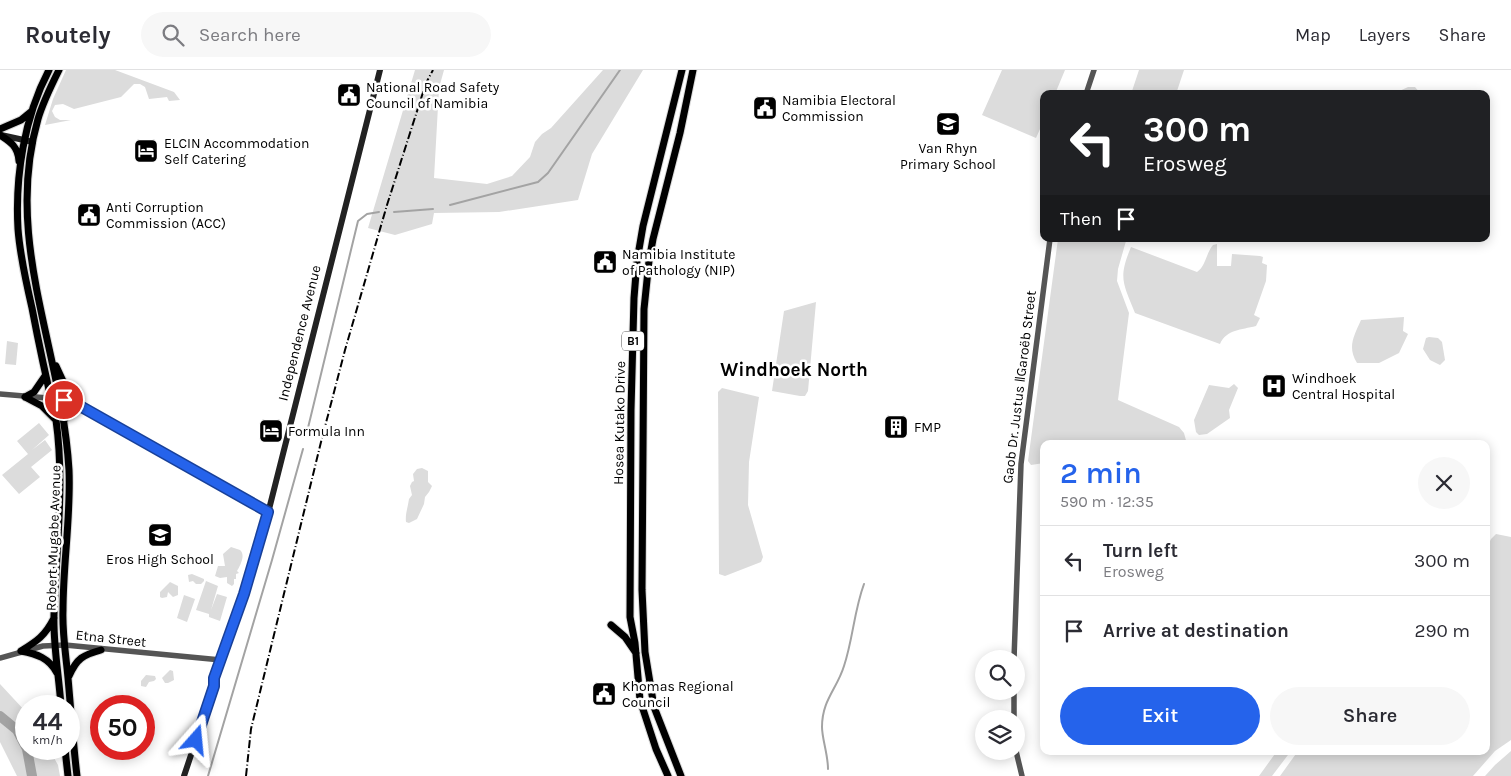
<!DOCTYPE html>
<meta charset="utf-8">
<style>
body{margin:0;font-family:Karla,sans-serif;background:#f7f7f7;color:#2b2b33;height:100vh;display:flex;flex-direction:column;font-size:19px;white-space:nowrap}
*{box-sizing:border-box;margin:0}
p{font-size:16px;color:#7c7c81}
.icon{flex:none;width:28px;height:28px;fill:none;stroke:currentColor;stroke-width:2;stroke-linecap:round;stroke-linejoin:round}
.map{position:relative;flex:1;overflow:hidden}
.sheet{position:absolute;left:1040px;top:370px;width:450px;height:315px;display:flex;flex-direction:column;background:#fff;border-radius:10px;box-shadow:0 2px 12px #0003}
.sheet>*{flex:none}
.banner{position:absolute;left:1040px;top:20px;width:450px;height:152px;border-radius:10px;box-shadow:0 2px 12px #0003;background:#202124;color:#fff;overflow:hidden}
.controls{position:absolute;left:975px;top:580px;display:grid;gap:10px}
.controls a{display:grid;place-items:center;width:50px;height:50px;border-radius:50%;background:#fff;box-shadow:0 2px 12px #0003;font-size:25px}
.speed{position:absolute;left:15px;top:625px;display:flex;gap:10px;font-size:25px;font-weight:700;text-align:center}
.speed>*{display:grid;place-content:center;width:65px;height:65px;border-radius:50%;background:#fff;box-shadow:0 2px 12px #0003;line-height:1}
.speed small{font-size:12px;font-weight:400}
.speed .limit{border:8px solid #d22;background:#fff;color:#111}
.pin{position:absolute;display:grid;place-items:center;width:42px;height:42px;color:#fff;margin:-21px;border:2px solid #fff;border-radius:50%;box-shadow:0 1px 5px #0007}
.me{position:absolute;width:55px;margin:-28px;rotate:18deg;stroke-linejoin:round;filter:drop-shadow(0 0 4px #0008)}
.turn{display:flex;align-items:center;gap:18px;height:105px;padding:0 20px;font-size:22px}
.turn .icon{width:65px;height:65px;stroke-width:2.5}
.turn b{display:block;font-size:35px;line-height:42px}
.then{display:flex;align-items:center;height:48px;padding:0 20px;background:#0003;gap:10px;font-size:19px}
.round{display:grid;place-items:center;flex:none;width:52px;height:52px;border-radius:26px;background:#f7f7f7}
.overview{display:flex;align-items:center;justify-content:space-between;height:85px;padding:0 20px}
h1{font-size:30px;font-weight:600;line-height:38px;color:#2563eb}
.cta{display:flex;gap:10px;margin-top:auto;padding:10px 20px}
.cta a{flex:1;height:58px;border-radius:30px;background:#2563eb;color:#fff;font-size:20px;font-weight:600;line-height:58px;text-align:center}
.cta a+a{background:#f7f7f7;color:#2b2b33}
ul{padding:0;list-style:none}
li{display:flex;align-items:center;gap:15px;height:70px;padding:0 20px;border-top:1px solid #e1e1e2}
li div{flex:1}
li b{display:block;font-size:19px}
li em{font-style:normal}
header{display:flex;align-items:center;gap:30px;box-sizing:border-box;height:70px;padding:0 25px;background:#fff;border-bottom:1px solid #e1e1e2}
header strong{font-size:24px}
nav{display:flex;gap:28px;margin-inline-start:auto;font-size:18px}
.search{width:350px;height:45px;background:#f7f7f7;display:flex;align-items:center;gap:12px;box-sizing:border-box;padding:0 18px;border-radius:28px;color:#7c7c81;font-size:19px}
.map>svg:first-child{display:block}
</style>
<header>
<strong>Routely</strong>
<div class="search"><svg class="icon" aria-label="search" viewBox="0 0 24 24"><circle cx="10" cy="10" r="6"/><path d="M15 15l6 6"/></svg>Search here</div>
<nav><a>Map</a><a>Layers</a><a>Share</a></nav>
</header>
<div class="map">
<svg width="1511" height="706" viewBox="0 0 1511 706">
<rect width="100%" height="100%" fill="#fff"/>
<path fill="#dcdcdc" d="M66 0H115L174 22 180 30 169 31 167 27 149 29 145 17 140 14H134L121 27 74 39 63 34 55 35 52 41 55 47 60 50H71L45 55 53 29Z
M415 0H444L439 18 434 108 487 114 512 106 530 87 535 72 542 64 551 58 603 0H643L592 84 578 130 499 142 434 143 432 154 395 165 368 158Z
M1002 0H1065L1055 24H1044V50L1036 68 982 45Z
M1139 0H1184L1176 24H1131Z
M1408 17H1415L1421 24H1393Z
M1058 169H1129L1126 171 1118 199 1117 211 1129 243 1118 330 1179 357 1184 363 1187 374H1044V393L1031 395 1028 391Z
M1217 174V196H1231L1232 184 1260 186 1263 187 1262 193 1267 195 1266 211 1254 245 1260 248 1256 256C1241 260 1227 259 1220 274L1135 243C1123 213 1118 208 1131 177L1197 202C1206 196 1206 183 1213 175Z
M816 232 808 321 805 326H800L772 321 784 241Z
M1404 247 1403 261 1408 264 1399 283 1379 293H1357C1347 277 1354 266 1361 250Z
M1429 267 1438 268 1442 272 1445 290 1440 295 1430 290 1423 279 1426 268Z
M7 271 18 273 16 295 5 294Z
M1234 314 1238 318 1229 340 1230 348 1207 364 1199 365 1196 362 1194 350 1209 315 1229 318Z
M722 318 759 327 749 392 748 435 763 487 761 492 725 506 719 504 718 322Z
M39 353 49 365 32 380 45 370 52 380 31 397 40 407 19 424 2 405 28 384 17 371Z
M422 398 428 401V412L432 416 429 422 425 427 424 434 417 449 409 453 406 452C405 444 408 437 409 429L412 425 410 416 412 412 414 411 413 404 417 399Z
M1496 464 1511 467V670L1495 681 1473 706H1280L1298 681H1486V479L1491 469Z
M231 477 240 480C246 485 240 496 237 501L239 503 236 504V509H234V514L232 516 227 513V507L220 508 215 506 218 496H225L223 484Z
M192 504 204 509V511L201 514H196L193 511 189 512 188 505Z
M206 511 218 516 211 540 217 524 227 527 220 551 209 547V544L196 540Z
M170 512 178 516V525L173 527 168 522 167 527 162 528 160 527V522Z
M184 525 195 529 187 552 177 548Z
M170 600 173 601 174 610 168 613H165L162 608Z
M146 605 155 606 156 609 154 611 149 612 146 617 141 616V611Z
M0 614 26 642V679H49L58 695 60 706H17L0 672Z
M1277 681H1291L1272 706H1259Z
M1511 681V706H1485L1495 695Z"/>
<g fill="none" stroke-linecap="round" stroke-linejoin="round">
<path stroke="#a3a3a3" stroke-width="2" d="M450 135 538 112 548 103 620 0
M394 142 433 139
M307 362 358 151 367 144 379 142
M828 699C828 684 822 669 822 657 822 630 837 619 844 596 853 569 854 541 864 514
M208 706 272 490 303 379"/>
<path stroke="#a3a3a3" stroke-width="10" d="M0 646 17 660 26 677
M27 679 32 706"/>
<defs>
<path id="primary" d="M49 0C24 47 15 107 18 159 20 186 26 212 32 238 39 275 47 312 56 350 65 414 56 480 54 545 53 575 59 606 61 636
M59 0C51 16 43 32 38 49 3 171 62 280 69 400 71 446 63 493 63 540 62 563 66 585 68 608 71 641 73 673 77 706
M0 59 21 50 32 41
M0 65C11 72 18 77 19 91
M56 296 68 322 80 336 71 341 64 350
M25 327 42 336 55 349
M25 327 34 322 45 306
M611 555 625 567 636 583
M21 581C37 584 49 588 57 603
M21 581C37 571 45 566 54 548
M69 606C77 588 83 585 101 580
M65 679 68 706
M668 706 656 679 640 630 635 573 630 547 631 340 634 228 637 191 643 156 682 0
M681 706 654 637 645 582 642 520 644 239 649 191 653 169 680 63 693 0"/>
</defs>
<use href="#primary" stroke="#dbdbdb" stroke-width="9"/>
<path stroke="#555" stroke-width="5.5" d="M1086 24 1094 0
M0 324 60 329 75 333 268 442
M0 588 43 576 65 575 221 590
M1014 589 1021 394 1050 169
M1014 649V621
M1016 681 1022 706"/>
<path stroke="#222" stroke-width="6" d="M1 65 33 72
M184 706 214 616V608L261 471 380 0"/>
<use href="#primary" stroke="#000" stroke-width="7"/>
<path stroke="#000" stroke-width="2" stroke-dasharray="8 2.5 1 2.5" stroke-linecap="butt" d="M246 706 251 659 321 372 345 280 387 135 426 13 433 0"/>
</g>
<g fill="none" stroke-linecap="round" stroke-linejoin="round">
<defs>
<path id="route" d="M64 330 80 336 268 442 244 524 214 608V616L196 670"/>
</defs>
<use href="#route" stroke="#184099" stroke-width="12"/>
<use href="#route" stroke="#2563eb" stroke-width="9"/>
</g>
<defs>
<symbol id="civic-square" viewBox="-11 -11 22 22"><rect x="-9" y="-9" width="18" height="18" rx="4" fill="#000" stroke="#fff"/><path d="M-.6-6.5H3V-4.5H.6V-3L4-1V1h2V6H-6V1h2V-1L-.6-3ZM-1.2 2.5V6h2.4V2.5Z" fill="#fff"/></symbol>
<symbol id="school-square" viewBox="-11 -11 22 22"><rect x="-9" y="-9" width="18" height="18" rx="4" fill="#000" stroke="#fff"/><path d="M0-5L7-2L0 1L-7-2ZM-4 1L0 2.5L4 1V4Q0 6-4 4Z" fill="#fff"/></symbol>
<symbol id="hotel-square" viewBox="-11 -11 22 22"><rect x="-9" y="-9" width="18" height="18" rx="4" fill="#000" stroke="#fff"/><path d="M-6-4.5h1.5V1H6V5H4.5V3h-9V5H-6ZM-4 0a1.8 1.8 0 1 1 3.6 0ZM.5 0V-2.5h3Q6-2.5 6 0Z" fill="#fff"/></symbol>
<symbol id="hospital-square" viewBox="-11 -11 22 22"><rect x="-9" y="-9" width="18" height="18" rx="4" fill="#000" stroke="#fff"/><path d="M-5-5h3v3.5h4V-5h3V5h-3V1.5h-4V5h-3Z" fill="#fff"/></symbol>
<symbol id="building-square" viewBox="-11 -11 22 22"><rect x="-9" y="-9" width="18" height="18" rx="4" fill="#000" stroke="#fff"/><path d="M-4-6H4V6H1V3H-1V6H-4ZM-2.5-4.3h1.7v1.8h-1.7ZM.8-4.3h1.7v1.8H.8ZM-2.5-1h1.7V.8h-1.7ZM.8-1h1.7V.8H.8Z" fill="#fff"/></symbol>
</defs>
<g fill-rule="evenodd">
<use href="#civic-square" x="335" y="11" width="28" height="28"/>
<use href="#civic-square" x="751" y="24" width="28" height="28"/>
<use href="#school-square" x="934" y="40" width="28" height="28"/>
<use href="#hotel-square" x="132" y="67" width="28" height="28"/>
<use href="#civic-square" x="75" y="131" width="28" height="28"/>
<use href="#civic-square" x="591" y="178" width="28" height="28"/>
<use href="#hospital-square" x="1260" y="302" width="28" height="28"/>
<use href="#building-square" x="882" y="343" width="28" height="28"/>
<use href="#hotel-square" x="257" y="347" width="28" height="28"/>
<use href="#school-square" x="146" y="451" width="28" height="28"/>
<use href="#civic-square" x="590" y="610" width="28" height="28"/>
</g>
<g text-anchor="middle" stroke-width="5" stroke-linejoin="round" paint-order="stroke">
<rect fill="#fff" stroke="#4c4c4c" stroke-width="1" x="622" y="261.5" width="22" height="19" rx="4"/>
<g font-size="12" font-weight="bold" fill="#000">
<text x="633" y="275">B1</text>
</g>
<g font-size="14" fill="#000" stroke="#fff" text-anchor="start">
<text x="366" y="22">National Road Safety<tspan x="366" dy="16">Council of Namibia</tspan></text>
<text x="782" y="35">Namibia Electoral<tspan x="782" dy="16">Commission</tspan></text>
<text x="164" y="78">ELCIN Accommodation<tspan x="164" dy="16">Self Catering</tspan></text>
<text x="948" y="83" text-anchor="middle">Van Rhyn<tspan x="948" dy="16">Primary School</tspan></text>
<text x="106" y="142">Anti Corruption<tspan x="106" dy="16">Commission (ACC)</tspan></text>
<text x="622" y="189">Namibia Institute<tspan x="622" dy="16">of Pathology (NIP)</tspan></text>
<text x="1292" y="313">Windhoek<tspan x="1292" dy="16">Central Hospital</tspan></text>
<text x="914" y="362">FMP</text>
<text x="288" y="366">Formula Inn</text>
<text x="160" y="494" text-anchor="middle">Eros High School</text>
<text x="622" y="621">Khomas Regional<tspan x="622" dy="16">Council</tspan></text>
</g>
<g font-size="14" fill="#000" stroke="#fff">
<text transform="translate(299 263) rotate(-76)" y="5">Independence Avenue</text>
<text transform="translate(1019 317) rotate(-83)" y="5">Gaob Dr. Justus ǁGaroëb Street</text>
<text transform="translate(619 353) rotate(-89)" y="5">Hosea Kutako Drive</text>
<text transform="translate(53 468) rotate(-88)" y="5">Robert Mugabe Avenue</text>
<text transform="translate(111 568) rotate(6)" y="5">Etna Street</text>
</g>
<g font-size="19" font-weight="bold" fill="#000" stroke="#fff">
<text x="794" y="306">Windhoek North</text>
</g>
</g>
</svg>
<div class="controls">
<a><svg class="icon" aria-label="search" viewBox="0 0 24 24"><circle cx="10" cy="10" r="6"/><path d="M15 15l6 6"/></svg></a>
<a><svg class="icon" aria-label="layers" viewBox="0 0 24 24"><path d="M12 4l9 5-9 5-9-5zM3 14l9 5 9-5"/></svg></a>
</div>
<div class="speed"><div>44<small>km/h</small></div><div class="limit">50</div></div>
<div class="pin" style="left:64px;top:330px;background:#d93025"><svg class="icon" aria-label="arrive" viewBox="0 0 24 24"><path d="M6 21V4h12l-3 4 3 4H6"/></svg></div>
<svg class="me" style="left:196px;top:670px" viewBox="-20 -20 40 40"><path d="M0-17L14 15 0 8-14 15z" fill="#2563eb" stroke="#fff" stroke-width="4"/></svg>
<div class="banner">
<div class="turn"><svg class="icon" aria-label="left" viewBox="0 0 24 24"><path d="M17 20v-9H6M10 6l-5 5 5 5"/></svg><div><b>300 m</b>Erosweg</div></div>
<div class="then">Then<svg class="icon" aria-label="arrive" viewBox="0 0 24 24"><path d="M6 21V4h12l-3 4 3 4H6"/></svg></div>
</div>
<section class="sheet">
<div class="overview"><div><h1>2 min</h1><p>590 m · 12:35</p></div><a class="round"><svg class="icon" aria-label="close" viewBox="0 0 24 24"><path d="M6 6l12 12M18 6L6 18"/></svg></a></div>
<ul>
<li><svg class="icon" aria-label="left" viewBox="0 0 24 24"><path d="M17 20v-9H6M10 6l-5 5 5 5"/></svg><div><b>Turn left</b><p>Erosweg</p></div><em>300 m</em></li>
<li><svg class="icon" aria-label="arrive" viewBox="0 0 24 24"><path d="M6 21V4h12l-3 4 3 4H6"/></svg><div><b>Arrive at destination</b></div><em>290 m</em></li>
</ul>
<div class="cta"><a>Exit</a><a>Share</a></div>
</section>
</div>
